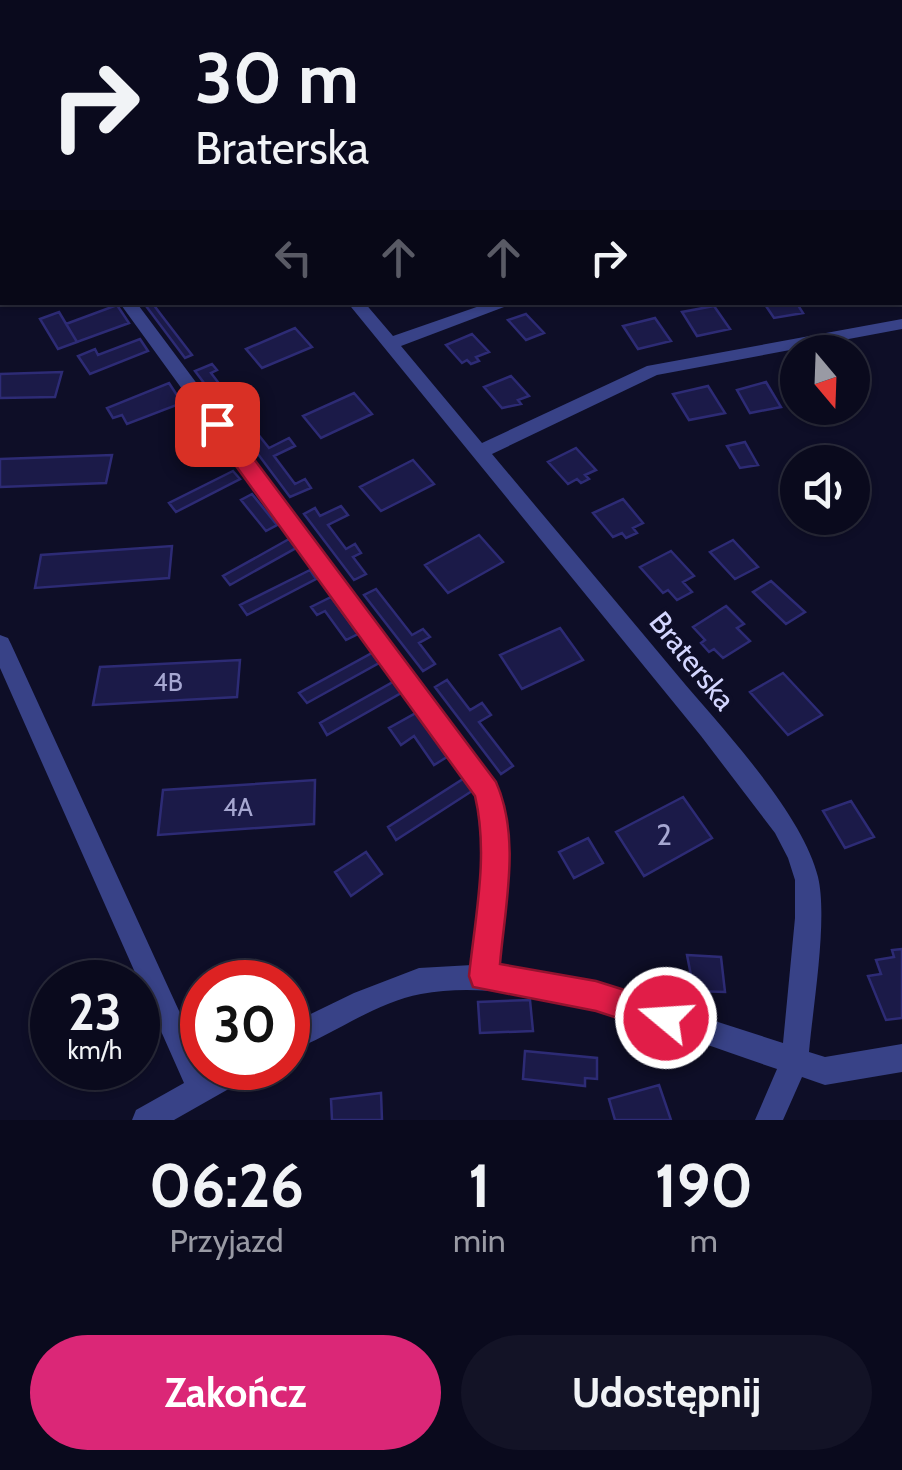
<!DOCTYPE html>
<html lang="pl">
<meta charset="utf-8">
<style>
body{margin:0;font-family:Cabin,sans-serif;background:#131326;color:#f1f3f6;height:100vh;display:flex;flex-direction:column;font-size:38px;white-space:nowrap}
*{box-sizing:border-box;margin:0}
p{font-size:32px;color:#999aa4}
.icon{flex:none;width:55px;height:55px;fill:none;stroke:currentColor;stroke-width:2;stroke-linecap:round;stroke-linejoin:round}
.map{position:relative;height:1120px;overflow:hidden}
.sheet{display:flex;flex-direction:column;background:#0a0a1d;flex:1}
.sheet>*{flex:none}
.guide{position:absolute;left:0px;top:0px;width:902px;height:305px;box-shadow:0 2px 8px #0004,0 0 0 2px #2a2b3b;background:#0a0a1d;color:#f1f3f6;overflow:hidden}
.needle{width:65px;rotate:161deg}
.fabs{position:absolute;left:780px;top:335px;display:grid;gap:20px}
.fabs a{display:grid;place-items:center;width:90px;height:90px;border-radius:50%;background:#0a0a1d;box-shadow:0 2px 8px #0004,0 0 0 2px #2a2b3b;font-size:50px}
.speed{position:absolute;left:30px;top:960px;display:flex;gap:20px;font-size:50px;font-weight:700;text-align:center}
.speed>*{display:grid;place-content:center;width:130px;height:130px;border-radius:50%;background:#0a0a1d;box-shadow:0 2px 8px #0004,0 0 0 2px #2a2b3b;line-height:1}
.speed small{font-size:25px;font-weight:400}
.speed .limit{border:15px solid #d22;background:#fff;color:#111}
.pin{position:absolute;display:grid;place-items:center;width:85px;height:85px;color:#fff;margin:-42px;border-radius:20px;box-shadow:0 5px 15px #0006}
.me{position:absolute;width:110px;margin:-55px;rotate:288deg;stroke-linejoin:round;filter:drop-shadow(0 0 8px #0008)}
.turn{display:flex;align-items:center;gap:35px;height:210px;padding:0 30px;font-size:45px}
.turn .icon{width:130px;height:130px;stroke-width:2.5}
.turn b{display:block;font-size:70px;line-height:85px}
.lanes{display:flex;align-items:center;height:95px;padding:0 30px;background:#0003;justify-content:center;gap:50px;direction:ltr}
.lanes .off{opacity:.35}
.eta{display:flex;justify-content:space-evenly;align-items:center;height:170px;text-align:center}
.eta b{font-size:60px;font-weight:800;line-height:70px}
.cta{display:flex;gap:20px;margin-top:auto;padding:20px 30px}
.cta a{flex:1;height:115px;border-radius:60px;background:#db2777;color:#fff;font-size:40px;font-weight:800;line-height:115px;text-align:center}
.cta a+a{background:#131326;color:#f1f3f6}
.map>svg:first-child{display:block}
</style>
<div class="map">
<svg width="902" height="1120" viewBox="0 0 902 1120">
<rect width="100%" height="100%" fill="#0e0e27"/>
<path fill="#1b1a48" stroke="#2d2b75" stroke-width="2.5" d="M758 302H796L803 313 774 318 766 306Z
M153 304 162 316 192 355 185 358 146 306Z
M117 305 129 323 77 342 66 324Z
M714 306 730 329 697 336 682 312Z
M59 312 77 342 58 349 40 319Z
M526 314 544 333 526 340 508 320Z
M655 318 671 341 638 349 623 326Z
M295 328 312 347 262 368 246 349Z
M472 334 489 352 476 357 479 361 471 364 467 360 462 363 446 345Z
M140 339 148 351 90 374 78 356 95 349 98 355Z
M212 364 217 370 211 373 246 419 235 424 195 371Z
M62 372 55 397 0 398V374Z
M511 376 529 396 518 400 521 404 502 408 484 387Z
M766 382 781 407 750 413 737 390Z
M169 383 182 403 127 424 122 415 113 418 107 408Z
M708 386 725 413 689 420 673 394Z
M354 393 372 414 321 438 303 416Z
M852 404 856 409 819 416 813 408H852Z
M257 433 269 448 289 438 295 446 274 456 295 484 305 479 311 488 290 497 246 438Z
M745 442 758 465 740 468 727 446Z
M576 448 596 470 585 475 589 479 581 483 577 479 568 484 548 462Z
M112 455 106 483 0 487V459Z
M413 460 434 484 381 511 360 487Z
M233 471 240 479 176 512 169 503Z
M252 494 277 525 266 531 241 500Z
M623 499 643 523 633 528 637 533 626 538 622 533 613 537 593 513Z
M341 506 348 515 328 525 346 549 355 544 361 553 353 557 366 574 354 580 304 514 315 508 320 516Z
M479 535 503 562 448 593 425 565Z
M289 539 296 548 230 585 223 576Z
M733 540 758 567 735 579 710 552Z
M172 546 169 578 35 588 41 555Z
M671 551 694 576 683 582 692 592 677 600 668 590 663 593 640 567Z
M310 570 316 579 247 615 240 605Z
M771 581 805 612 786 624 753 592Z
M376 589 412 635 423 629 430 637 419 643 435 664 423 671 364 595Z
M331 597 358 634 346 640 325 611 317 615 311 607Z
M726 606 744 624 737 628 750 641 723 658 714 649 709 652 701 643 705 640 693 627Z
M560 628 583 660 522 689 500 655Z
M372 653 379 663 307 703 299 693Z
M240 660 237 697 93 705 100 667Z
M783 673 822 715 788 735 750 692Z
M447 680 470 710 482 703 491 715 479 722 513 766 501 774 435 687Z
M393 682 401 693 327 735 320 723Z
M416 713 447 757 434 765 414 736 401 745 389 728Z
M463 779 472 791 396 840 388 827Z
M315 780 314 824 158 835 163 790Z
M683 797 712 838 644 876 616 832Z
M851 801 874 837 845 848 823 811Z
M588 838 603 863 574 878 559 852Z
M366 852 382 874 351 896 335 872Z
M902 949V1018L886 1020 868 976 881 974 876 960 894 957 892 950Z
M687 955 721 957 725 992 694 991Z
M530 1000 533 1031 480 1033 478 1002Z
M525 1051 597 1058V1079L585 1078V1086L523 1079Z
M659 1085 671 1120H615L609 1099Z
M381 1093 382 1120H332L331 1099Z"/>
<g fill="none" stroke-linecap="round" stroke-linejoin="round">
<path stroke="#2bbc9a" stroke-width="4" stroke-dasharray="4 5" stroke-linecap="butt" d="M655 2 669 0"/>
<path fill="#384287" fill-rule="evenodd" d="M119 302H136L495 783C519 837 504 910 498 966L597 983 783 1043 795 918V880L788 858 775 833 701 736 347 302H364L393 336 491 302H517L401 346 482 443 647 366 902 319V329L657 375 492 454C554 528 617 603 679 677 722 728 803 814 818 877 828 919 813 1006 809 1052L825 1057 902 1044V1072L825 1085 802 1077 783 1120H755L777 1069C675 1035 528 974 421 994 373 1003 332 1036 288 1052V1025L354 993 419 968 472 965 482 860 476 795Z
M0 635 8 638 11 644 202 1061V1068L207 1070 212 1068H252L248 1078 174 1120H132L136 1110 184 1083 0 668Z"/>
<defs>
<path id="rail" d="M513 2 536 0
M566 2 587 0"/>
</defs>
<use href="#rail" stroke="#00ffec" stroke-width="8"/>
<use href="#rail" stroke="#0e0e27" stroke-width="5" stroke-dasharray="15" stroke-linecap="butt"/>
</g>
<path fill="#e11d48" stroke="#92132f" stroke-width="2.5" d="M217 417 224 419 496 782C521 838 505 905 500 964L596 981 666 1003 676 1008 681 1018 676 1029 666 1034 596 1011 473 987 469 976C475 917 489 855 475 796L210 430V419Z"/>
<g text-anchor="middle" stroke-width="8" stroke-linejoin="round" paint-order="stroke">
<g font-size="25" fill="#a6a7d1">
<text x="168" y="691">4B</text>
<text x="238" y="816">4A</text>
</g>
<g font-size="30" fill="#d4d6ff" stroke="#0e0e27">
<text transform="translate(692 661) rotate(51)" y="10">Braterska</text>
</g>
<g font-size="30" fill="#a6a7d1">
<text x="664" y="845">2</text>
</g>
</g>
</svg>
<div class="fabs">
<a><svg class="needle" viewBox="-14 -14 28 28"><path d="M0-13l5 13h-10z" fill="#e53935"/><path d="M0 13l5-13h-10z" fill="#999aa4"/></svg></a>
<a><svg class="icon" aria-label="sound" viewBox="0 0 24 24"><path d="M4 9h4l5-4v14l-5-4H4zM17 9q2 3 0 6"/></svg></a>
</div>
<div class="speed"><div>23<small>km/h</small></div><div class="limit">30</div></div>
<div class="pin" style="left:217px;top:424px;background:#d93025"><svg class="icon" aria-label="arrive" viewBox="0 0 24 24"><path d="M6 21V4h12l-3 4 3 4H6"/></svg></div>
<svg class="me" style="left:666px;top:1018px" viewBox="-20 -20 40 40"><circle r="17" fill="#e11d48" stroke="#fff" stroke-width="3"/><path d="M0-11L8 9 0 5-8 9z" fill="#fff"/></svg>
<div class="guide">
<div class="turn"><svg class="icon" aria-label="right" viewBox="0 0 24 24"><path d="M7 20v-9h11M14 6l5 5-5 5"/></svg><div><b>30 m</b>Braterska</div></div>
<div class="lanes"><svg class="icon off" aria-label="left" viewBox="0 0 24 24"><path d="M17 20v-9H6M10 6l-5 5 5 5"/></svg><svg class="icon off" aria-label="ahead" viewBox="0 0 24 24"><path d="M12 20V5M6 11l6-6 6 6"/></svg><svg class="icon off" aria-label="ahead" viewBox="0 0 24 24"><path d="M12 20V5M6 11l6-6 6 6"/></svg><svg class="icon" aria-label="right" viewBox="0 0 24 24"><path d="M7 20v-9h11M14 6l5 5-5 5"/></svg></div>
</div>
</div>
<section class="sheet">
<div class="eta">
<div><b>06:26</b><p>Przyjazd</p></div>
<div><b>1</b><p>min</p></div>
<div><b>190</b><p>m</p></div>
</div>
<div class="cta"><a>Zakończ</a><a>Udostępnij</a></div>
</section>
